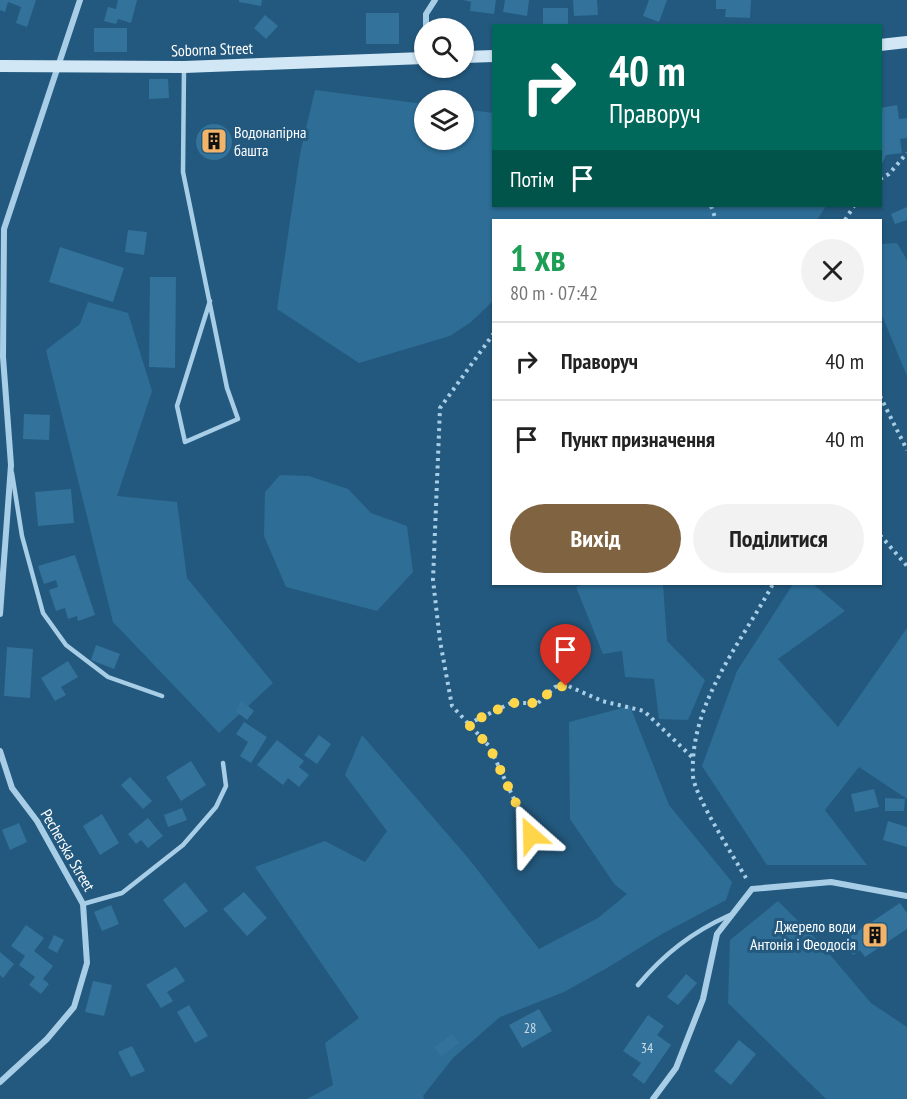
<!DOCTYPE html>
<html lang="uk">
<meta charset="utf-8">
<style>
body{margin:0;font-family:"PT Sans Narrow",sans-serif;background:#f2f2f2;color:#222;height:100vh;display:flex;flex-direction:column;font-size:22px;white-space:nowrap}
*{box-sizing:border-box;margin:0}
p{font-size:20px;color:#767676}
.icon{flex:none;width:33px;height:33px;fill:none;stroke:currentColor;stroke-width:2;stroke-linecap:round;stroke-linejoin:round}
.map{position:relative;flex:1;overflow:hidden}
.side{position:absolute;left:492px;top:219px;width:390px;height:366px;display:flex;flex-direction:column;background:#fff;border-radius:0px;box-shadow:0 2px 4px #0004}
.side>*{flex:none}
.top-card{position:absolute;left:492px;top:24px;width:390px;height:183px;border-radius:0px;box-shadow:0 2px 4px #0004;background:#00695c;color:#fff;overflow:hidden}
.buttons{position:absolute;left:414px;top:18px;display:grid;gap:12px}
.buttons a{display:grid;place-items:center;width:60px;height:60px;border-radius:50%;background:#fff;box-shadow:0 2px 4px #0004;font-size:30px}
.pin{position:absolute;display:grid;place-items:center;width:51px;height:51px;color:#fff;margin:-62px -26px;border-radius:50% 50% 50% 0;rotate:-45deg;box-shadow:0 0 6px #0007}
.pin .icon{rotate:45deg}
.me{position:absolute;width:66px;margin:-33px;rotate:335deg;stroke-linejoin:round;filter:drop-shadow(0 0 4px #0008)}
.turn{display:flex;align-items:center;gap:21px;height:126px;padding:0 18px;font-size:27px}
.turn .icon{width:78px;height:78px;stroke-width:2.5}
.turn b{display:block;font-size:42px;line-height:51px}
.then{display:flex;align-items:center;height:57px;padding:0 18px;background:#0003;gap:12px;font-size:22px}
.round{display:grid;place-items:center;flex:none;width:63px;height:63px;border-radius:32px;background:#f2f2f2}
.head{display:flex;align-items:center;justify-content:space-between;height:102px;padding:0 18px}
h1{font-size:36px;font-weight:600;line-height:45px;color:#1e9e55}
.cta{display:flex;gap:12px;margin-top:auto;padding:12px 18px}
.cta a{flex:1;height:69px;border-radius:36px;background:#806442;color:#fff;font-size:24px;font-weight:600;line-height:69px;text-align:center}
.cta a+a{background:#f2f2f2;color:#222}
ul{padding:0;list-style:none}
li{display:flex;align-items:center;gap:18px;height:78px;padding:0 18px;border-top:2px solid #e0e0e0}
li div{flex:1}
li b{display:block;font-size:22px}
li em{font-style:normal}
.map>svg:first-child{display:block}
</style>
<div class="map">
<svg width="907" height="1099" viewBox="0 0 907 1099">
<rect width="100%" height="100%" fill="#23597e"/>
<path fill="#2d6d96" d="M315 90 424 104V140H464V109L493 113 494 206H826L817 220H494L493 301 471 322 450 336 359 363 277 309 300 154Z
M897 243 907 260V376L881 313V244Z
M88 302 128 313 152 391 117 496 177 502 187 578 273 683 219 733 113 622 46 350 80 324Z
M280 475 309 476 348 489 371 513 407 526 413 572 377 611 286 587 264 536 265 492Z
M584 584H663L667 641 705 680 688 720 659 719 654 679 625 677 622 651 603 654 576 587Z
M793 584H813L845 611 778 659 838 727 907 628V799L859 767 825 810 867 865H767L702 766 737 671Z
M630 706 669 805 732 882 726 900 662 934 607 968 564 992 500 1017 453 1058 423 1096 424 1099H307L333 1085 325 1043 359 1018 255 867 325 841 365 862 387 831 345 775 362 735 469 859 539 949 598 918 627 894 615 885 570 819 569 722Z
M778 901 820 943 871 1003 907 1027V1099H826L728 1003 730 940Z"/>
<path fill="#32729b" d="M0 0H36L27 27 16 23 21 7 8 2 5 12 0 10Z
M118 0H137L131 23 118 19 116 24 104 21 108 7 116 9Z
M239 0H262L261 6 239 2Z
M463 0H496L494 14 470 11 471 2Z
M505 0H529L527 16 503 12Z
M573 0H597L598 15 574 16Z
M649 0H667L659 22 643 16Z
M716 0H751L750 18 725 17 726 9H716Z
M543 8H568V24H543Z
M366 13H399V44H366Z
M265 15 278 26 266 39 254 28Z
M94 28H127V52H94Z
M149 79H168L169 98 149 99Z
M897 105 899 119 907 118V138L900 139 902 153 886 155 880 168V108Z
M196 142a18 18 0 1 1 36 0a18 18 0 1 1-36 0Z
M907 207V220L895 224 891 214Z
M128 230 147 232 144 255 125 252Z
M60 247 124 268 113 302 49 282Z
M150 277H176L175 368 149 367Z
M24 414 50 415 49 440 23 439Z
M71 489 74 523 38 526 35 492Z
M75 555 95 615 78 621 77 616 68 619 65 608 56 611 49 590 58 587 56 580 44 584 38 566Z
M96 645 120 654 114 669 91 660Z
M7 647 33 649 30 698 4 696Z
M68 661 78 677 61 687 66 695 55 701 41 678Z
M242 701 254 711 247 720 235 711Z
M244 722 267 737 251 763 240 756 248 742 236 734Z
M319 735 331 744 317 764 304 755Z
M277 740 304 761 299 767 309 775 299 787 288 778 283 785 257 765Z
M191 761 206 785 181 801 166 777Z
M130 777 152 801 143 809 121 785Z
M874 789 879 807 855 812 851 794Z
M885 798 905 799 904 811H885Z
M182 808 187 820 168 827 164 815Z
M102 814 119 843 100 855 83 826Z
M148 818 163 836 148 848 141 840 136 844 128 834Z
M888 821 907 827V847L883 840Z
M19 823 27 842 10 850 2 830Z
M185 882 208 911 185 928 163 900Z
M244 892 267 918 247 936 223 909Z
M900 903 907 913V929L865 957 860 950 853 955 843 941Z
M111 905 119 924 102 931 94 912Z
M26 925 44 938 34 951 53 966 43 979 49 984 41 994 29 985 35 977 19 965 25 956 11 946Z
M54 935 64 940 57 953 48 948Z
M0 952 14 964 3 978 0 975Z
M176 967 185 981 167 992 173 1001 161 1008 146 985Z
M686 974 697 983 678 1005 667 997Z
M93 981 112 985 104 1016 85 1012Z
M189 1005 208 1036 195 1043 177 1012Z
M539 1009 552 1031 522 1048 509 1025Z
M648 1015 664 1026 657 1035 671 1045 644 1084 632 1075 641 1063 623 1051Z
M452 1034 459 1043 441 1057 434 1047Z
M739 1040 756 1054 731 1085 714 1071Z
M132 1046 145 1071 131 1077 118 1052Z"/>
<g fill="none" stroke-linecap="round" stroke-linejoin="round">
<path stroke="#a7cee6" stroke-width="4" stroke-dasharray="3 4.5" stroke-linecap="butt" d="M880 179 889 174 907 153
M711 206 716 220
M845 220 854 206
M494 333 440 408 433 580 440 641 452 706 489 746 531 835 544 845
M880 396 907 450
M880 535 907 566
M468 724 511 703H538L555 687 566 685 602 701 644 711 694 759
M746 878C735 859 694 795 693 776 689 704 741 643 773 584"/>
<path stroke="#a7cee6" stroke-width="4.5" d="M184 67 183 172 227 388 238 419 185 442 177 406 210 301
M12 473 22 536 43 613 66 645 108 677 162 696
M83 904 122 893 183 845 216 807 226 786 223 763
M638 985C664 954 692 932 730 915"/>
<path stroke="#a7cee6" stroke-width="6" d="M426 28V14L435 0
M0 614 11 465 3 357 4 229 80 0
M0 751 12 788 37 821 83 904 87 963 74 1007 47 1039 0 1082
M653 1099 676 1068 703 999 717 934 752 889 831 882 907 896"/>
<path stroke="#d1e7f5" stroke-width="12" d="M880 45 907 42
M464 57 494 56
M0 66 184 67 424 58"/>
</g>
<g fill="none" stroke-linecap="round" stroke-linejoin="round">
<path stroke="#ffd54a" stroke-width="10" stroke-dasharray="0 18" d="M531 835 489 746 468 724 511 703H538L555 687 566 686"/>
</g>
<defs>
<symbol id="building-square" viewBox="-11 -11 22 22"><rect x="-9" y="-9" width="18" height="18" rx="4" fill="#f2b46a" stroke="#23597e"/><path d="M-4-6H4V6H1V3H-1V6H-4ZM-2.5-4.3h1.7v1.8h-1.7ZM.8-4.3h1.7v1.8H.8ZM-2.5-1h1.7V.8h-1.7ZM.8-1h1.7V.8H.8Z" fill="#111"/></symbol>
</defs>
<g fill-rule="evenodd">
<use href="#building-square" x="199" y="126" width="30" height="30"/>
<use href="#building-square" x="860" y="920" width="30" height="30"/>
</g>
<g text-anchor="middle" stroke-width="6" stroke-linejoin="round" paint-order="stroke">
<g font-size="14" fill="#ccdce6">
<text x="530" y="1033">28</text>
<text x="647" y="1053">34</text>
</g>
<g font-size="16" fill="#fff" stroke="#23597e">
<text transform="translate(212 49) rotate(-2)" y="6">Soborna Street</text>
<text transform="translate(68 850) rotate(60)" y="6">Pecherska Street</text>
</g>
<g font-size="16" fill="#fff" stroke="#23597e" text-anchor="start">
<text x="234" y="138">Водонапірна<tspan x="234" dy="18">башта</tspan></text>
<text x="856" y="932" text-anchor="end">Джерело води<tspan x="856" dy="18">Антонія і Феодосія</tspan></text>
</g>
</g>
</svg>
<div class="buttons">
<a><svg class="icon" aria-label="search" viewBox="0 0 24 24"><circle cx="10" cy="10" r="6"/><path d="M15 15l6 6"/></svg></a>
<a><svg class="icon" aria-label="layers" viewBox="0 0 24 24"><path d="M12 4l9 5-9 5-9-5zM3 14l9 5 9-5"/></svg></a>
</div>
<div class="pin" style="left:566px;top:686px;background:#d93025"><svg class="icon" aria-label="arrive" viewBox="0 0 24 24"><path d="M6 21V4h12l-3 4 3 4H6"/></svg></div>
<svg class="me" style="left:531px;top:835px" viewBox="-20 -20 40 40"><path d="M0-17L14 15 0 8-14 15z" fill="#ffd54a" stroke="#fff" stroke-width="4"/></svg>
<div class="top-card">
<div class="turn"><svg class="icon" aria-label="right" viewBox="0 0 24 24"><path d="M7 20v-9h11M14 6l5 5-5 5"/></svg><div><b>40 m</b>Праворуч</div></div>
<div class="then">Потім<svg class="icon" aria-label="arrive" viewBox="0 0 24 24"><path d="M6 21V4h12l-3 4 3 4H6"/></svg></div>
</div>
<section class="side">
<div class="head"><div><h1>1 хв</h1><p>80 m · 07:42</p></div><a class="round"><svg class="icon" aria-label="close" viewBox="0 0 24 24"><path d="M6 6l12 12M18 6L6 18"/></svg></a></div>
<ul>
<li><svg class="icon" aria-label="right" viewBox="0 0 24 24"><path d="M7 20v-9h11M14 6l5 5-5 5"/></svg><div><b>Праворуч</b></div><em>40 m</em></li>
<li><svg class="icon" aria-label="arrive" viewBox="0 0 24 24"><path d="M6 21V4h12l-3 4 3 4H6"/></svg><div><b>Пункт призначення</b></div><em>40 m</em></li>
</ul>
<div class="cta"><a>Вихід</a><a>Поділитися</a></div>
</section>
</div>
